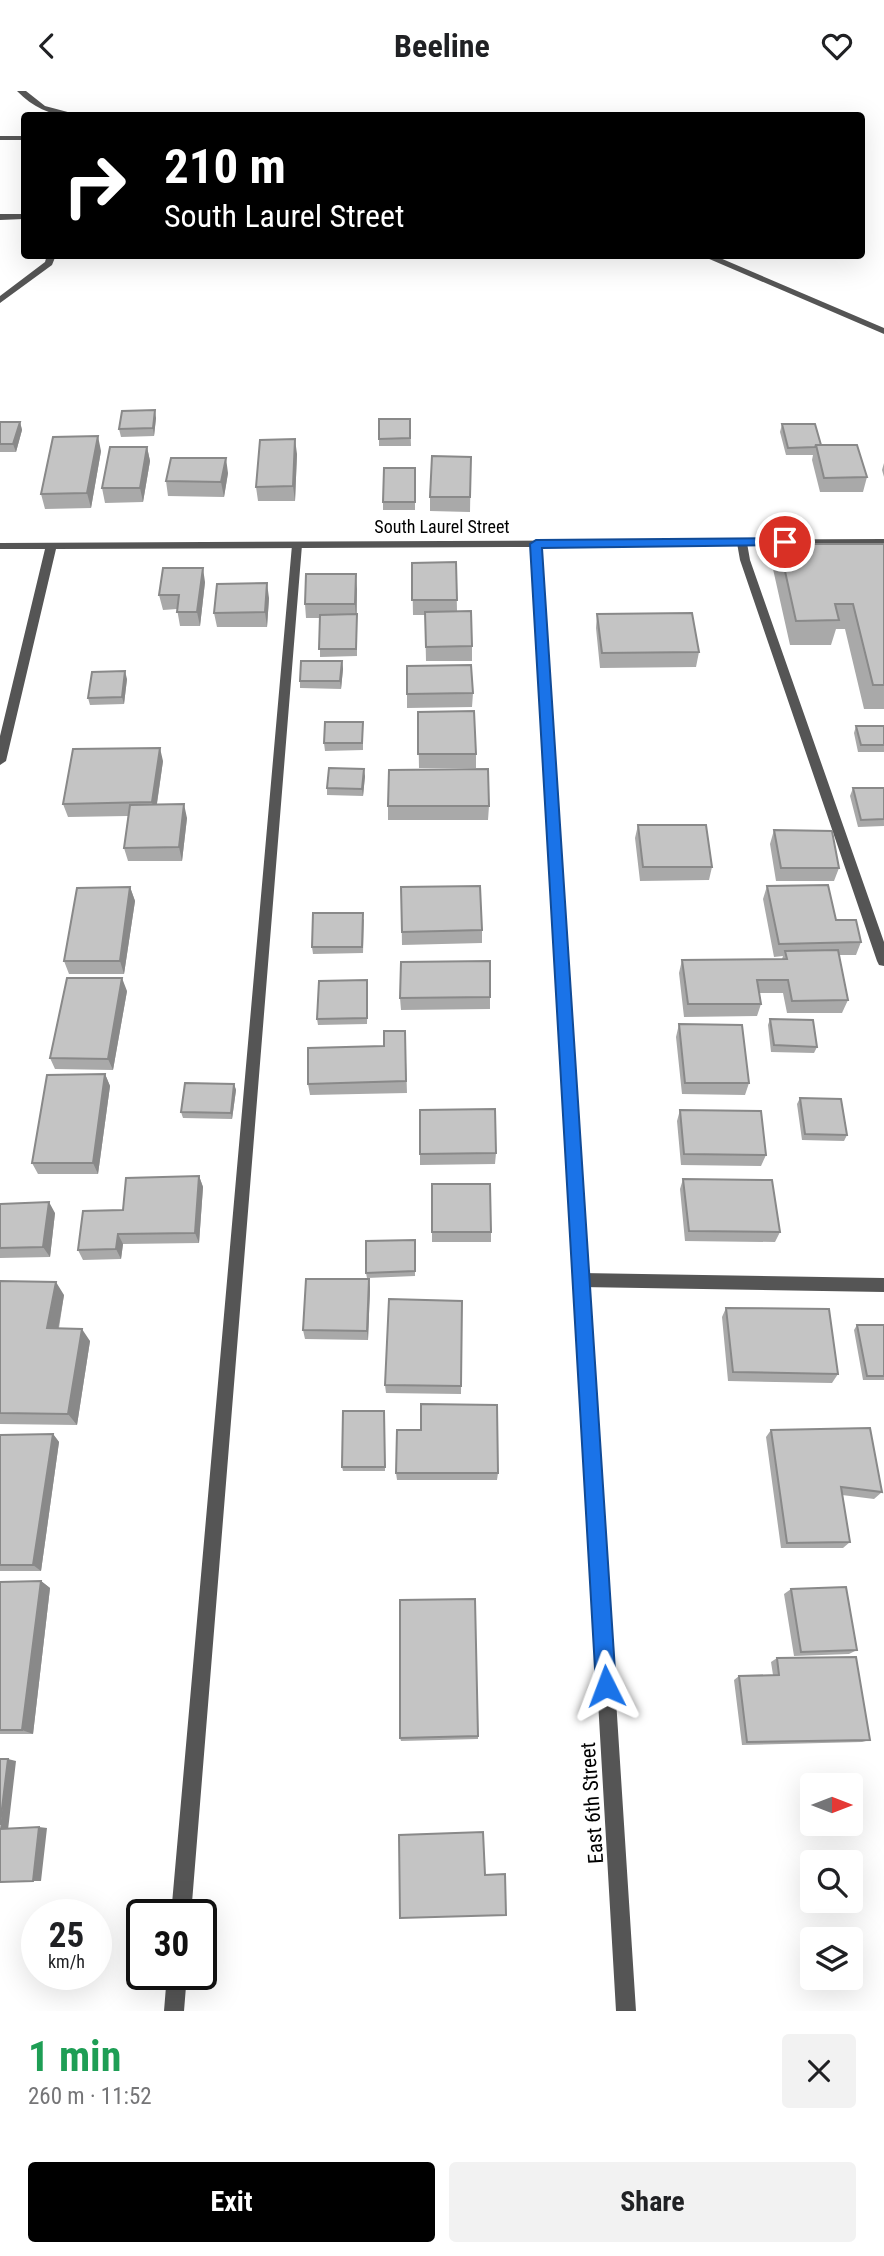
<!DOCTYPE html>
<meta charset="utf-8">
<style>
body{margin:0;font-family:"Roboto Condensed",sans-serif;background:#f2f2f2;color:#202124;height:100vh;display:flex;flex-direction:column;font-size:26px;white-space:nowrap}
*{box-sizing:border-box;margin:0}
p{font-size:23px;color:#757577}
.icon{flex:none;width:38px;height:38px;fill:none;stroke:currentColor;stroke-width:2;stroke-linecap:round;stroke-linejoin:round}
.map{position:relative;height:1920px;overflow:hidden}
.side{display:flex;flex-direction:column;background:#fff;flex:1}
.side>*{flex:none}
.banner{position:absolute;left:21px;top:21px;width:844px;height:147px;border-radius:7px;box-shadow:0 7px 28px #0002;background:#000;color:#fff;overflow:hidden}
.needle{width:46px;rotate:90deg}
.fabs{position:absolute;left:800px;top:1682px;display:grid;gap:14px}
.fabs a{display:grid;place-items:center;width:63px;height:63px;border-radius:7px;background:#fff;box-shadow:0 7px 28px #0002;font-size:35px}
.speed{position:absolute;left:21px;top:1808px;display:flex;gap:14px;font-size:35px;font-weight:700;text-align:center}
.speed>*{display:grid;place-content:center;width:91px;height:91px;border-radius:50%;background:#fff;box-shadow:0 7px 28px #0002;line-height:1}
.speed small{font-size:18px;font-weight:400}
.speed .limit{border:4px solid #111;border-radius:10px;background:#fff;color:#111}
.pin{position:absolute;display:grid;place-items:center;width:60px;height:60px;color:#fff;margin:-30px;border:4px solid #fff;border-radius:50%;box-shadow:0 2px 7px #0007}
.me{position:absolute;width:77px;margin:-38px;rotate:357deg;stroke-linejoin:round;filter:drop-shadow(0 0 5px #0008)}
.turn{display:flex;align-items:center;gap:24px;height:147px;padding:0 28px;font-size:32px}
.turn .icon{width:91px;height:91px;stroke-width:2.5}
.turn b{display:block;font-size:49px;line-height:60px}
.round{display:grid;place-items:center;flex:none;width:74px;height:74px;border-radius:7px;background:#f2f2f2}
.headline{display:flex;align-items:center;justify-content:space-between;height:119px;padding:0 28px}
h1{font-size:42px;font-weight:700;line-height:52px;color:#1e9e55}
.action{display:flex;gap:14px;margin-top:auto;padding:14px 28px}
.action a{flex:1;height:80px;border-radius:7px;background:#000;color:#fff;font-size:28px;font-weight:700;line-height:80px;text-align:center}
.action a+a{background:#f2f2f2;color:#202124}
header{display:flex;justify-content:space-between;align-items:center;height:91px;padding:0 28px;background:#fff;font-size:32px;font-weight:700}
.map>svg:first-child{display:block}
</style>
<header><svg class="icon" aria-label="back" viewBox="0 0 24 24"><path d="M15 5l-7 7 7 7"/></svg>Beeline<svg class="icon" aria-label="heart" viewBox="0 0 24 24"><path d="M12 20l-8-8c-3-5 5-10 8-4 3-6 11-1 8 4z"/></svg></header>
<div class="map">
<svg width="884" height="1920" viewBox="0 0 884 1920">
<rect width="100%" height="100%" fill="#fff"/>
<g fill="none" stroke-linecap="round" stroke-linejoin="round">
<path fill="#555" fill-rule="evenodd" d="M17 0H26L45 15 79 24C53 26 35 18 17 0Z
M0 45H24V49H0Z
M0 123H24V128L0 129Z
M47 164H56L52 174 0 212V205L45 171Z
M700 164H713L884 237V243Z
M742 449 747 452 750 469 884 851V875L879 874 877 870 740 469 737 452Z
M297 451 302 454 191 1824H171L292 454Z
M581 1182 884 1187V1201L581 1196 576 1194 573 1189 576 1184Z
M167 1883H187L184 1920H164Z"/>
<path fill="#555" fill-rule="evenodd" d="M884 448V454L542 456 636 1920H616L531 456 56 458 6 670 0 674V645L45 458H0V452Z"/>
</g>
<path fill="#a9a9a9" d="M156 327 154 345 121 346 119 338Z
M379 328H410L411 355H379Z
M0 331H20L22 339 16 361H0Z
M782 333 821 354 867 386 863 401H820L812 369 813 364H786L780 341Z
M147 356 150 370 143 411 105 412 102 397Z
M101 360 91 417 45 418 41 403Z
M297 363 295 410H258L256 396Z
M471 366 470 421 430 420V406Z
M884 372V386L882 379Z
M415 377V419H383V411Z
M228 382 224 406 168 405 166 390Z
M779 453H884V618H864L845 538H836L831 554H790L773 478Z
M456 471 457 520 472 555V570H426L425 524H413L412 472Z
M205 491 200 535H180L177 518 163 519 159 504Z
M357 498V565L320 566V527H306L305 513Z
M269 507 267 536H217L214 522Z
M597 523 699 561 696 576 600 577 596 537Z
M342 570 343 578 341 598 300 597V590Z
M127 588 124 613 90 614 88 607Z
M473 602 472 616 407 617V603Z
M418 621 476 663V677H419Z
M363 631V659L325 660 324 652Z
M856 635H884V661H858L854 642Z
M163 670 157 713 187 727 182 770H128L124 757 128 725 68 726 63 713Z
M365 685 363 705 327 704V697Z
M853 697H884V735L858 736 850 705Z
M388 715H489L488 729H388Z
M638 734 712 776 709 789 640 790 635 747Z
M774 739 839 777 834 790H776L770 753Z
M767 795 836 829 861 851 856 864H839L848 909 842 922H787L783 902H759L761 913 757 925 684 926 679 882 682 869 782 868 783 865 774 866 763 808Z
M130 796 135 810 124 883H69L64 870Z
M401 796 482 839V852L402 854Z
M364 828 363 862 313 863 312 856Z
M368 895 367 933 318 934 317 928Z
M127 900 113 979 55 978 50 967Z
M490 906V918L401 919 400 907Z
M770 928 817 956 814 962 771 961 768 934Z
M679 933 749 992 745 1004 682 1003 676 946Z
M405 940 407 1002 310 1004 308 993 384 955Z
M105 983 110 995 98 1083H38L32 1072Z
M234 993 236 999 232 1028 183 1027 181 1021Z
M800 1007 847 1044 844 1050 802 1049 797 1013Z
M420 1019 496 1062 495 1073 420 1074Z
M680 1019 766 1064 761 1075 681 1074 677 1030Z
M199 1085 203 1096 199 1152 123 1153 121 1168 83 1169 78 1159 123 1119Z
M683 1088 780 1141 775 1151 685 1150 680 1098Z
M432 1093 491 1141V1151H432Z
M0 1113 55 1122 50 1166 0 1167Z
M415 1149V1185L367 1187 366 1182Z
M369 1188 370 1197 368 1249 305 1248 303 1239Z
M0 1190 64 1204 59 1237 90 1250 77 1334 0 1333Z
M462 1210 461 1303 386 1302 385 1294Z
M726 1217 838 1283 832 1292 728 1290 722 1226Z
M857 1234H884V1289H863L854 1239Z
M385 1324V1380H343L342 1376Z
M771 1339 882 1401 874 1408 842 1404 850 1451 843 1457H781L766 1346Z
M53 1343 59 1351 41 1480H0V1344Z
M396 1382H498L497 1389H397Z
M41 1490 50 1497 33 1643H0V1491Z
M791 1498 857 1559 849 1563 794 1565 784 1503Z
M777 1567 870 1649 862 1651 742 1654 734 1589 739 1585 773 1584 771 1571Z
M478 1645V1648L401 1650 400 1647Z"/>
<path fill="#898989" d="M155 319 156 327 154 345 153 337Z
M20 331 22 339 16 361 13 353Z
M98 345 101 360 91 417 87 402Z
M295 348 297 363 295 410 293 395Z
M147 356 150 370 143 411 140 397Z
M226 367 228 382 224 406 221 391Z
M203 477 205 491 200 535 197 521Z
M356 483 357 498 356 527 355 513Z
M267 492 269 507 267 536 265 521Z
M342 570 343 578 341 598 340 590Z
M125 580 127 588 124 613 122 606Z
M160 657 163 670 155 725 152 711Z
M364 678 365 685 363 705 362 698Z
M184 713 187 727 182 770 179 756Z
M130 796 135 810 124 883 120 870Z
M122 887 127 900 113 979 108 968Z
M105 983 110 995 98 1083 93 1072Z
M234 993 236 999 232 1028 231 1022Z
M199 1085 203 1096 199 1152 195 1142Z
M49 1111 55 1122 50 1166 43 1156Z
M118 1143 123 1153 121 1168 116 1158Z
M369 1188 370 1197 368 1249 367 1240Z
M56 1191 64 1204 56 1250 47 1237Z
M82 1238 90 1250 77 1334 68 1323Z
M53 1343 59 1351 41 1480 33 1474Z
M41 1490 50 1497 33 1643 22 1639Z
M8 1668 16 1670 8 1739 0 1738Z
M39 1736 47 1737 41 1790H33Z"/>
<path fill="#c4c4c4" stroke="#898989" stroke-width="2" d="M155 319 153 337 119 338 122 320Z
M379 328H410V347L379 348Z
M0 331H20L13 353H0Z
M782 333H815L821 354H816L815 356 788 357Z
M98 345 87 402 41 403 53 346Z
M295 348 293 395 256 396 260 349Z
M816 354H857L867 386 824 387Z
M110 356H147L140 397H102Z
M432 365 471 366 470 406H430Z
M171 367H226L221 391 166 390Z
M384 377H415V411H383Z
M779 453H884V594H873L853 513H835L839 529 796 530Z
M456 471 457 509H412V472Z
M163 477H203L197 521H177L179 504H159Z
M306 483H356L355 513H305Z
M267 492 265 521 214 522 217 493Z
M471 520 472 555 426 556 425 521Z
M692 522 699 561 602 562 597 523Z
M357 523 356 558H319L320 524Z
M301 570H342L340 590H300Z
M471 574 473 602 407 603V575Z
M125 580 122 606 88 607 92 581Z
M474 620 476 663H418V621Z
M325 631H363L362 652H324Z
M856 635H884V654H861Z
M160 657 152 711 63 713 73 658Z
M329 677 364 678 362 698 327 697Z
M488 678 489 715H388L389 679Z
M853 697H884V728L861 729Z
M184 713 179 756 124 757 130 714Z
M638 734H706L712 776H643Z
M774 739 832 740 839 777H781Z
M828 794 836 829H856L861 851 779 853 767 795Z
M480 795 482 839 402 841 401 796Z
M130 796 120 870H64L77 797Z
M313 822H363L362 856H312Z
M838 859 848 909 792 910 788 889H757L761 913H688L682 869 787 868 785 860Z
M490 870V906L400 907 401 871Z
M67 887H122L108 968 50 967Z
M367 889V927L317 928 319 890Z
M770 928 813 929 817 956 774 954Z
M679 933 742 934 749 992H685Z
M384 940H405L406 990 308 993V957L384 955Z
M105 983 93 1072H32L47 984Z
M185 992 234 993 231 1022 181 1021Z
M800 1007 841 1008 847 1044 805 1043Z
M495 1018 496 1062 420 1063V1019Z
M680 1019 761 1020 766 1064 684 1063Z
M199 1085 195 1142 118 1143 116 1158 78 1159 83 1120 123 1119 126 1087Z
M683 1088 772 1089 780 1141 689 1140Z
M432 1093H490L491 1141H432Z
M49 1111 43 1156 0 1157V1113Z
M415 1149V1180L366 1182V1150Z
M306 1188H369L367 1240 303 1239Z
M0 1190 56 1191 47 1237 82 1238 68 1323 0 1322Z
M389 1208 462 1210 461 1295 385 1294Z
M726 1217 829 1218 838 1283 733 1281Z
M857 1234H884V1285H867Z
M421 1313 497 1314 498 1382H396L397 1339H421Z
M343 1320H384L385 1376H342Z
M870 1337 882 1401 841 1396 850 1451 787 1452 771 1339Z
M53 1343 33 1474H0V1344Z
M41 1490 22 1639H0V1491Z
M846 1496 857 1559 801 1561 791 1498Z
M475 1508 478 1645 400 1647V1509Z
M856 1566 870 1649 747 1651 739 1585 779 1584 777 1567Z
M0 1668H8L0 1734Z
M39 1736 33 1790 0 1791V1738Z
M483 1741 485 1784 505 1783 506 1824 400 1827 399 1744Z"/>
<path fill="#1a73e8" stroke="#114b97" stroke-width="2" d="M785 447 790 448V454L542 457 616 1595 613 1603 606 1606 599 1603 596 1595 530 453 536 449Z"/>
<g text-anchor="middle" stroke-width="5" stroke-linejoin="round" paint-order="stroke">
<g font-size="18" fill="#000" stroke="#fff">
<text x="442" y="442">South Laurel Street</text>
</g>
<g font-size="21" fill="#000" stroke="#fff">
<text transform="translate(592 1712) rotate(-94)" y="7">East 6th Street</text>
</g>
</g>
</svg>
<div class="fabs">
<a><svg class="needle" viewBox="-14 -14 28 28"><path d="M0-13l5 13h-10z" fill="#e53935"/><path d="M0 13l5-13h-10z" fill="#757577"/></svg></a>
<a><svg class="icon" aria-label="search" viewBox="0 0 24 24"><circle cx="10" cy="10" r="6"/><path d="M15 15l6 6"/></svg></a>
<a><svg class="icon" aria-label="layers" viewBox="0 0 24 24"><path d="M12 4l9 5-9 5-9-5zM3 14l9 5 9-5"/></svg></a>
</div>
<div class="speed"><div>25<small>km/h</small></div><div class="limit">30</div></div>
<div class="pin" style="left:785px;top:451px;background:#d93025"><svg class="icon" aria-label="arrive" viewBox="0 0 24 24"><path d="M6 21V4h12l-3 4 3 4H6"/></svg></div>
<svg class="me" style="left:606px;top:1595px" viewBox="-20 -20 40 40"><path d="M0-17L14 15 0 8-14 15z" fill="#1a73e8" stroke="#fff" stroke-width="4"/></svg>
<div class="banner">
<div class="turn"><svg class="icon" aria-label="right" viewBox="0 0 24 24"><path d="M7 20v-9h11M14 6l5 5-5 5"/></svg><div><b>210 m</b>South Laurel Street</div></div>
</div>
</div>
<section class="side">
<div class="headline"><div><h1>1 min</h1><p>260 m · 11:52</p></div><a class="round"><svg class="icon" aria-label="close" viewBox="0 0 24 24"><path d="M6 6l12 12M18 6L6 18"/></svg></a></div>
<div class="action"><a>Exit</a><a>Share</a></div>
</section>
